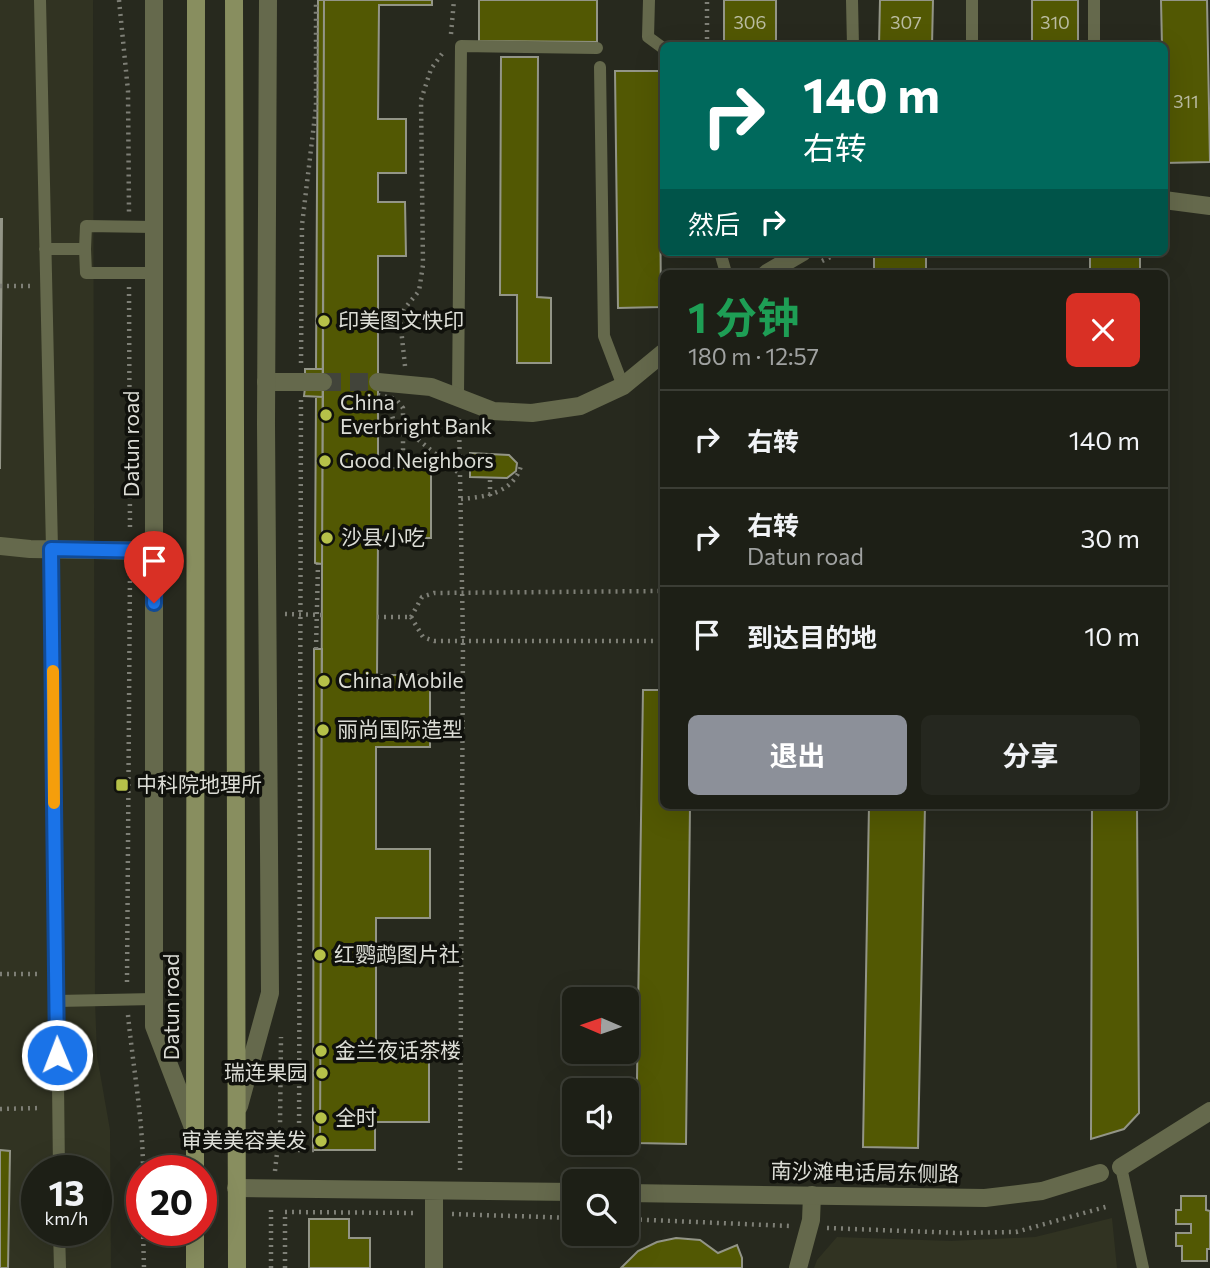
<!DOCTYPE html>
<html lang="zh">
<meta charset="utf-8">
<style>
body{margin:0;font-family:Commissioner,"Noto Sans SC",sans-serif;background:#25271f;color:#f1f3f6;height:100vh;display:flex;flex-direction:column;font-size:26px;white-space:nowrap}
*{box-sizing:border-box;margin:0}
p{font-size:23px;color:#a0a2a1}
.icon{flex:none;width:38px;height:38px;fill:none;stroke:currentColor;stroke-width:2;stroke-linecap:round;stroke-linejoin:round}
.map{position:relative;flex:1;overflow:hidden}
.drawer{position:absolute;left:660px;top:270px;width:508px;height:539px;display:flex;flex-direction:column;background:#1d1f16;border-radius:10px;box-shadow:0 7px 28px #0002,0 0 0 2px #3b3d35}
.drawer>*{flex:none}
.banner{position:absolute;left:660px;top:42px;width:508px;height:214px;border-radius:10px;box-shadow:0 7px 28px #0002,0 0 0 2px #3b3d35;background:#00695c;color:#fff;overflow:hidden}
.needle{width:46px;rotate:272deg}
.tools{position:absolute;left:562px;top:987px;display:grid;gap:14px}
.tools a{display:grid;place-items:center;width:77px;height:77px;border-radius:10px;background:#1d1f16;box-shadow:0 7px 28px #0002,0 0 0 2px #3b3d35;font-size:35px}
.speed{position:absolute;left:21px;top:1155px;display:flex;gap:14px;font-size:35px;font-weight:700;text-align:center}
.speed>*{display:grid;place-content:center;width:91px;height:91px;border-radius:50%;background:#1d1f16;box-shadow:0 7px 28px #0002,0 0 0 2px #3b3d35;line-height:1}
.speed small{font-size:18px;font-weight:400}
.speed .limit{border:10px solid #d22;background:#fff;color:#111}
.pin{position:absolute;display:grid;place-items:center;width:60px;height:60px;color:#fff;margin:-72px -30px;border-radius:50% 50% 50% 0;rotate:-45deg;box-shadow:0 0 7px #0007}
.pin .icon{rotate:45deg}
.me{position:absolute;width:77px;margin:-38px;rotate:359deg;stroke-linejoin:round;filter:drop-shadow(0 0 5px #0008)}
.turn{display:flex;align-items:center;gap:24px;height:147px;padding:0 28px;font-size:32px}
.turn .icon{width:91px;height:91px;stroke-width:2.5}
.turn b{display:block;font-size:49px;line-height:60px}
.then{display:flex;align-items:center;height:66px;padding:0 28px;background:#0003;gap:14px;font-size:26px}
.round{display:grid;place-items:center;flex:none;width:74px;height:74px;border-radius:10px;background:#25271f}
.summary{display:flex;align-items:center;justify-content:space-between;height:119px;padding:0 28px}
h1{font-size:42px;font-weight:700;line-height:52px;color:#1e9e55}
.button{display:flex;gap:14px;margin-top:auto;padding:14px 28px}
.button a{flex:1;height:80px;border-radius:10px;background:#8c9099;color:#fff;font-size:28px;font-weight:700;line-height:80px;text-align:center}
.button a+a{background:#25271f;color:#f1f3f6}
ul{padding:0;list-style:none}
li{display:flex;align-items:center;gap:21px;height:98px;padding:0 28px;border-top:2px solid #3b3d35}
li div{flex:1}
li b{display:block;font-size:26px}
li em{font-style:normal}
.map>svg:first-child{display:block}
</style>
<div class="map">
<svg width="1210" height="1268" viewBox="0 0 1210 1268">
<rect width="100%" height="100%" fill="#27291e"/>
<path fill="#313322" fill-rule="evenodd" d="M0 0H93L95 1000 97 1056 110 1130 111 1268H0ZM37 1171H96V1230H37Z
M1112 1218 1117 1268H814L817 1260 837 1237 951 1241 1035 1237Z"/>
<path fill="#525803" stroke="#939587" stroke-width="2" d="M318 0H324L323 369H316Z
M324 0H432V5H379L378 119H406V173H378V202H405L406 256H378V468H431V538H378L377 675H430V747H376V849H430V918H376V1058H429V1122H375V1150H320Z
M479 0H597V42L479 41Z
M724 0H776V46H724Z
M880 0H933L932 46H879Z
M1032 0H1078V46H1032Z
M1161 0H1207L1210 162 1164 163V46H1162Z
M501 57H538L537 297 551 298V363H517V295H500Z
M615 71H659L661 307 618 308Z
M0 219H2L0 469Z
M874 252H926V273H874Z
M1090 252H1140V273H1090Z
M305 369H323V376H305Z
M305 388 323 389V397L304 396Z
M316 397H323L322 564 315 563Z
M470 453 509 455 517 463 516 471 507 478 470 477Z
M314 649H322L320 1150H313Z
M643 690H663V805H690L686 1144 636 1143Z
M869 805H925L918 1148 863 1147Z
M1092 805H1137L1139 1113 1124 1129 1091 1139Z
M0 1150 10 1151 8 1268H0Z
M1181 1196H1206V1210L1210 1211V1249H1207V1261H1182V1246H1176V1233H1191V1224H1176V1210H1181Z
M309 1219H349V1238H370V1268H309Z
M676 1238 700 1240 718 1253 737 1245 742 1258V1268H621L638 1251 657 1242Z"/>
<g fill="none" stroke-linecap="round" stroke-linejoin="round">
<path stroke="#42443a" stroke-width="18" stroke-dasharray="18 9" stroke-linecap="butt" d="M323 382H378"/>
<path stroke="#7e7f76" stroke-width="4.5" stroke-dasharray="2 5" stroke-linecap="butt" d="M119 0 128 91 129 212
M451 34 454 0
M707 46V0
M822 261 841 252
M0 286H31
M129 287 130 531
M378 315 401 316
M301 363 302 225 316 107V0
M405 366 400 319 405 308 419 291 423 265 421 100 431 69 444 51
M389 403 393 419 460 474
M459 419 463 641 460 1173
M490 496V477
M461 499C485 497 513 493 521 466
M285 614 322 615
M377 617H411
M411 617 422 597 434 593 663 591
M411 617 423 637 434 641H663
M316 649 318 564
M0 974H41
M127 982 130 571
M128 1015C133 1067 143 1119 143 1171
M0 1109 41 1108
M298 1150H314
M299 1151 301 399
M275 1171 280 1126 281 1037
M452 1214 574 1218
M626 1219 790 1226
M827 1228 958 1233 1016 1232 1109 1206
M143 1230 144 1268
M271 1268V1208
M285 1268V1212L416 1213"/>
<path stroke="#65694c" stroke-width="12" d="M40 0 52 549 59 1171
M649 0 648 37 663 48
M852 0 853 46
M1094 0V46
M972 46V0
M600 67 604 336 623 386
M45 249H85L86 273H154
M85 249 86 226 154 227
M720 252 726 273
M458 397 461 46 597 48
M57 1001 154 999
M1121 1167 1143 1268
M59 1230 60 1268"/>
<path stroke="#65694c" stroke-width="18" d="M798 1268 811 1220 812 1195"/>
<path stroke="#65694c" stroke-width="18" d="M1164 200 1210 206
M767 273 803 252
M266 382H323
M378 382 431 387 493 411 532 413 580 406 623 386 663 353
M0 546 30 549 155 551
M1121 1167 1210 1111
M236 1188 574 1192
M626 1193 985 1198 1042 1191 1100 1173
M434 1268V1191"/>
<path stroke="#65694c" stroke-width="18" d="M154 0V1026L194 1130
M239 1106 270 993 266 424 268 0"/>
<path stroke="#888e5f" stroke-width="18" d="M234 0 237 1268
M195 1171 196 0
M195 1230V1268"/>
<path stroke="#7e7f76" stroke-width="4.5" stroke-dasharray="2 5" stroke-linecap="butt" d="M378 395 396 399 403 408V457L470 458"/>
</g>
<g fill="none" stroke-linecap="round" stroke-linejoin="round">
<defs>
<path id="route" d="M57 1055 51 549 155 551 154 603"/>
</defs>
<use href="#route" stroke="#114b97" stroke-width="18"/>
<use href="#route" stroke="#1a73e8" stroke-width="12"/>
<path stroke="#f59e0b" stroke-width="12" d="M53 671 54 803"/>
</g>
<g fill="#b6c149" stroke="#10110c" stroke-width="2.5">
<circle cx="324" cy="321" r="7"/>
<circle cx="326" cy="415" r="7"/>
<circle cx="325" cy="461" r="7"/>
<circle cx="327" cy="538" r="7"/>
<circle cx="324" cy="681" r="7"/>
<circle cx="323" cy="730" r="7"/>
<rect x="115" y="778" width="14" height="14" rx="3.5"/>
<circle cx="320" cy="955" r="7"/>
<circle cx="321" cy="1051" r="7"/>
<circle cx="322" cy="1073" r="7"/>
<circle cx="321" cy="1118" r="7"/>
<circle cx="321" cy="1141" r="7"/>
</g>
<g text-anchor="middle" stroke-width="7" stroke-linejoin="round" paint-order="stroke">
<g font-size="18" fill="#babca1">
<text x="750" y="29">306</text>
<text x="906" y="29">307</text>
<text x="1055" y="29">310</text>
<text x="1186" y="108">311</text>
</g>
<g font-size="21" fill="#dcddd6" stroke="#10110c" text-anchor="start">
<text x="338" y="328">印美图文快印</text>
<text x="340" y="410">China<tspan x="340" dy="24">Everbright Bank</tspan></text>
<text x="339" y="468">Good Neighbors</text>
<text x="341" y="545">沙县小吃</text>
<text x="338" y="688">China Mobile</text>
<text x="337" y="737">丽尚国际造型</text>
<text x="136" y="792">中科院地理所</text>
<text x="334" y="962">红鹦鹉图片社</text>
<text x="335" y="1058">金兰夜话茶楼</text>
<text x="308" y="1080" text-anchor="end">瑞连果园</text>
<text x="335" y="1125">全时</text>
<text x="307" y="1148" text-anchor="end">审美美容美发</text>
</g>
<g font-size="21" fill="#dcddd6" stroke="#10110c">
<text transform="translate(132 444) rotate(-90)" y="7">Datun road</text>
<text transform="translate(172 1007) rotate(-90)" y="7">Datun road</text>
<text transform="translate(865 1173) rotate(1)" y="7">南沙滩电话局东侧路</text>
</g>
</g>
</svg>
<div class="tools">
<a><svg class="needle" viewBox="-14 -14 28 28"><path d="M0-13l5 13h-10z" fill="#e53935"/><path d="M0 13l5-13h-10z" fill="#a0a2a1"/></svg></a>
<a><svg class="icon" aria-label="sound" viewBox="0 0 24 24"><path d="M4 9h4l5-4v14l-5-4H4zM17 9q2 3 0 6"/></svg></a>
<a><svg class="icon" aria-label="search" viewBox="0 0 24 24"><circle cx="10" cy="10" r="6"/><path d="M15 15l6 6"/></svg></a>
</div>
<div class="speed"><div>13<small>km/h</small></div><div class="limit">20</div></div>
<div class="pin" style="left:154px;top:603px;background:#d93025"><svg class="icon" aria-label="arrive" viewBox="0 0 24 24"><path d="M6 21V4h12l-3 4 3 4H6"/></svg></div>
<svg class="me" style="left:57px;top:1055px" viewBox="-20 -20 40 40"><circle r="17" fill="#1a73e8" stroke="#fff" stroke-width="3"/><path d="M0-11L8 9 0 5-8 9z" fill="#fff"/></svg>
<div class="banner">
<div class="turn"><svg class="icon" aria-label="right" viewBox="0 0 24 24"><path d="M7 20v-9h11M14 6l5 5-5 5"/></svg><div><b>140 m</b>右转</div></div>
<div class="then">然后<svg class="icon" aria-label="right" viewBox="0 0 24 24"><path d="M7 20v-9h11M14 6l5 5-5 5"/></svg></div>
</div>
<section class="drawer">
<div class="summary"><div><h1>1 分钟</h1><p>180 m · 12:57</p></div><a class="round" style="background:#d93025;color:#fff"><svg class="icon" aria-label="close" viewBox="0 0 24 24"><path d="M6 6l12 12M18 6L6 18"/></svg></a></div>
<ul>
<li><svg class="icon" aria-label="right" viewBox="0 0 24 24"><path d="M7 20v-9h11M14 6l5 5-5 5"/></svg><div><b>右转</b></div><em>140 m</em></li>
<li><svg class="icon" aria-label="right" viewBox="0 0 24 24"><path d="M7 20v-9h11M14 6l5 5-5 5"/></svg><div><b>右转</b><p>Datun road</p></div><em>30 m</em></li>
<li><svg class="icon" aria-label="arrive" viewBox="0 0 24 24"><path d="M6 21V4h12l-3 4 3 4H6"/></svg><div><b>到达目的地</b></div><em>10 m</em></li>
</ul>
<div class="button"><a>退出</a><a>分享</a></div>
</section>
</div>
